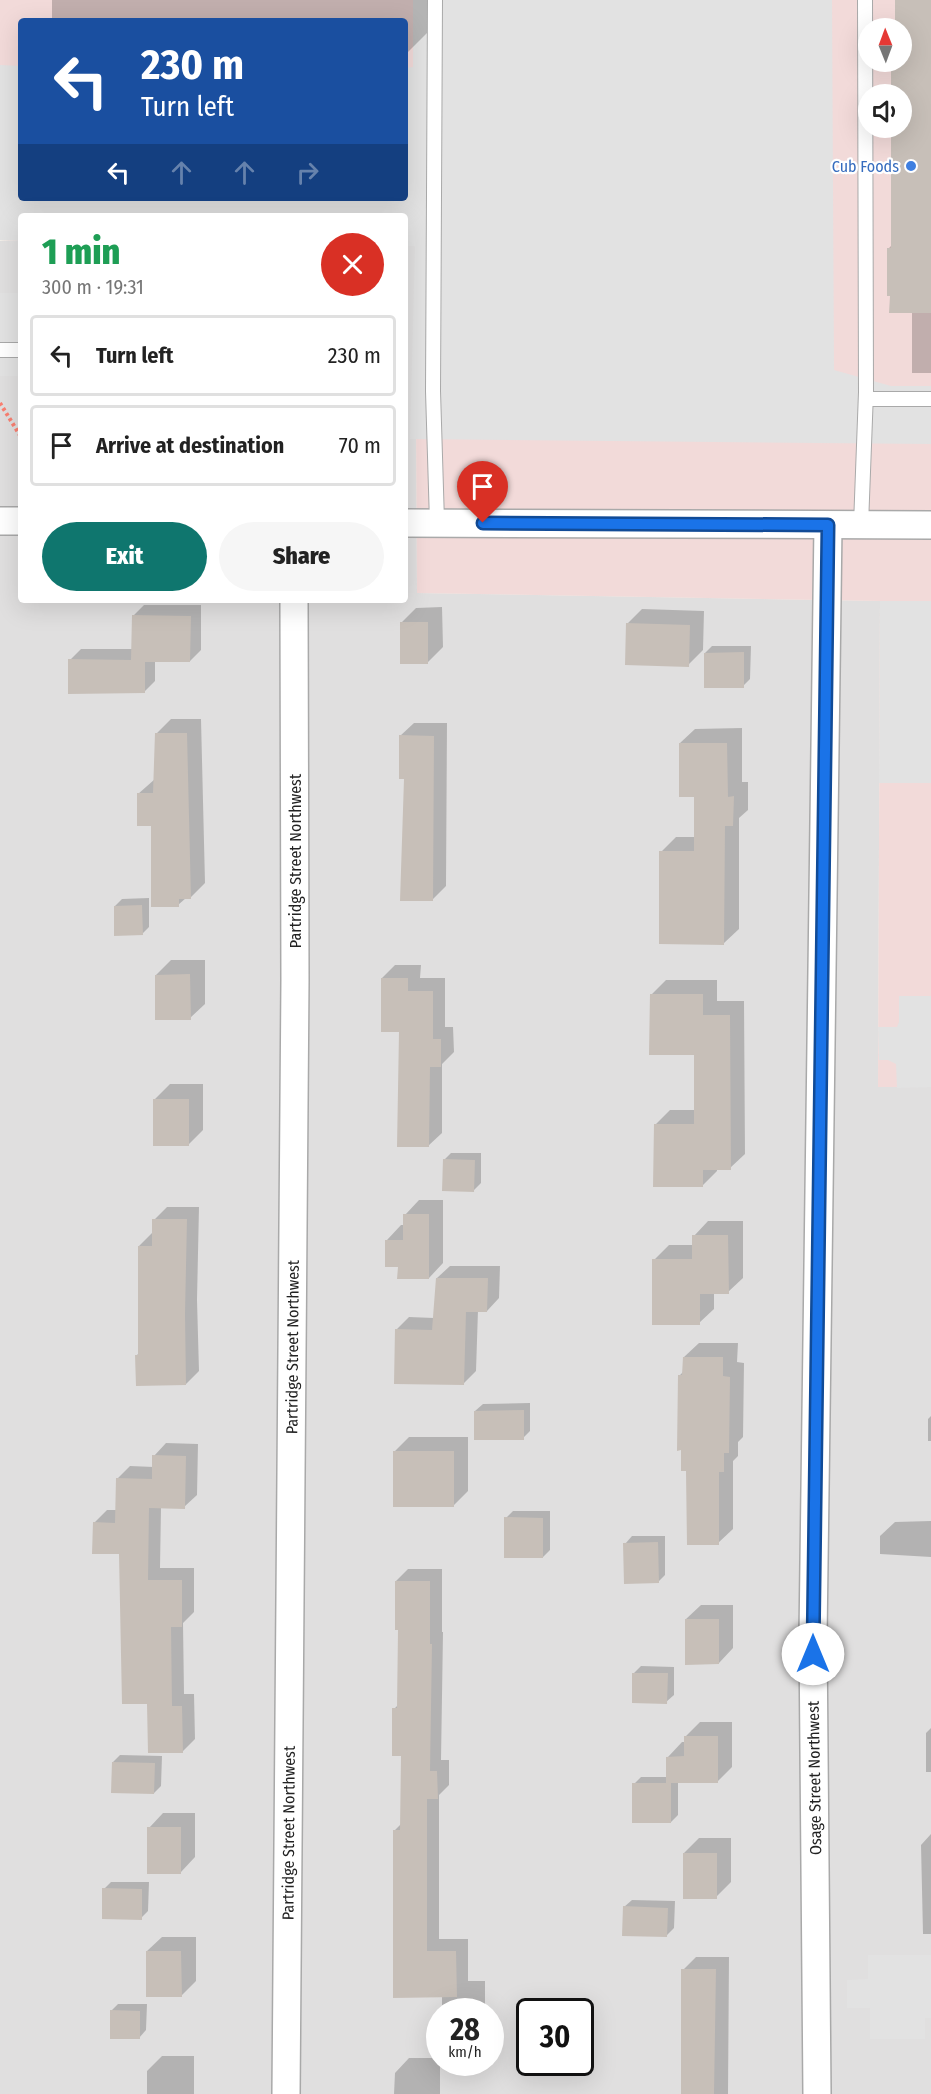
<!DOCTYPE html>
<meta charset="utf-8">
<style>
body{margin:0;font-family:"Fira Sans Condensed",sans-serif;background:#f6f6f6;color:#222;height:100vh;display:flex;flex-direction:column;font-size:22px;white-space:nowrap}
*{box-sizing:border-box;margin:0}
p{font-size:20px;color:#767676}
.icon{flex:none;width:33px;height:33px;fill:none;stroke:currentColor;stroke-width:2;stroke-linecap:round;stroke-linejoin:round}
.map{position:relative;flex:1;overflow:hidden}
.panel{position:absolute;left:18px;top:213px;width:390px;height:390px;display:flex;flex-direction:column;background:#fff;border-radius:6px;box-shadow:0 6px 24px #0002}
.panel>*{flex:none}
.banner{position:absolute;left:18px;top:18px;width:390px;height:183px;border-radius:6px;box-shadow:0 6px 24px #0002;background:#1a4fa0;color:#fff;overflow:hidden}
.needle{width:39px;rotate:359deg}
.tools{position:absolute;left:858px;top:18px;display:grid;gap:12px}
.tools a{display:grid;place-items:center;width:54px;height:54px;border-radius:50%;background:#fff;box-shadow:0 6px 24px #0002;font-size:30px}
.speed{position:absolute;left:426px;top:1998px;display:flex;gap:12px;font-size:30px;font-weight:700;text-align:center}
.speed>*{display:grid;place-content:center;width:78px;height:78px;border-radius:50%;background:#fff;box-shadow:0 6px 24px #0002;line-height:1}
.speed small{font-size:15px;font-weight:400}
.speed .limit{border:3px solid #111;border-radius:9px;background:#fff;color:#111}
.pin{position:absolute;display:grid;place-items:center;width:51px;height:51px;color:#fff;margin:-62px -26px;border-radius:50% 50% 50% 0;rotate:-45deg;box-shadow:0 0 6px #0007}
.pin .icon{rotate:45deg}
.me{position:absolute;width:66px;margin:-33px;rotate:0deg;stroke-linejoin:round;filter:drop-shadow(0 0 4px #0008)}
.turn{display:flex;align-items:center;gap:21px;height:126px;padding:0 24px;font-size:27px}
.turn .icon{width:78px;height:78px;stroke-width:2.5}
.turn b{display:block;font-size:42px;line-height:51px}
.lanes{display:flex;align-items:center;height:57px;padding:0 24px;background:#0003;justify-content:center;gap:30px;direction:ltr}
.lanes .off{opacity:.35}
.round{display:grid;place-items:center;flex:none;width:63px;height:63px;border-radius:32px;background:#f6f6f6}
.overview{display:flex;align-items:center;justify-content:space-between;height:102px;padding:0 24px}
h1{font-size:36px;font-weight:800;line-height:45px;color:#1e9e55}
.action{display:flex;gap:12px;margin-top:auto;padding:12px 24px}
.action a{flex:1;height:69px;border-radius:36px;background:#0f766e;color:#fff;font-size:24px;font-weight:800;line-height:69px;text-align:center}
.action a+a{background:#f6f6f6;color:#222}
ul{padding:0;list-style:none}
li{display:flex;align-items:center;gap:18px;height:81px;margin:0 12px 9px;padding:0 12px;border:3px solid #e0e0e0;border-radius:6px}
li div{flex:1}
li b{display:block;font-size:22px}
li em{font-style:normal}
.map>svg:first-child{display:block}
</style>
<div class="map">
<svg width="931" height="2094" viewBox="0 0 931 2094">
<rect width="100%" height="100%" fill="#f2efe9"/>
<path fill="#e0dfdf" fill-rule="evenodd" d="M0 241H21V600H405V246H415L417 593 880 601 878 1086 931 1087V2094H0ZM440 2012H490V2062H440ZM530 2012H580V2062H530Z"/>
<path fill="#f2dad9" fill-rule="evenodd" d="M0 0H931V1087H878L880 601 417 593 415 246H405V216H21V241L0 240ZM21 21H405V198H21ZM868 28H902V62H868ZM868 94H902V128H868Z"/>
<path fill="#e2e2e2" d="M413 0H832L834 370 891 386H931V444L410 439 415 246H405V216H21V241L0 240V65L21 66V198H405V68L413 67Z
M0 293H21V376H0Z
M880 601H931V783H879Z
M899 996H931V1087L897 1088 896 1064 888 1060H879L878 1027H897L899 1022Z
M868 1955H931V2018H925V2039H870V2008H847V1980L868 1979Z"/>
<path fill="#0003" d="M52 0H431L430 30 405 55V21H52Z
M896 0H931V373H912V312L888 249 892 245V128H902V94H892V62H902V28H896Z
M144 605H201V650L190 661 155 660V681L144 692 70 660 81 649H133V616Z
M442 607 443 647 428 662 401 623 416 608Z
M642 609 704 611 703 650 688 665 627 624Z
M712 646H751L750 679 743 686 705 653Z
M171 719H201L205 883 190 898H186L178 905 152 824 138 794 155 779 156 734Z
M414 723H447L446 886 432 900 400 736Z
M742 728V782H748V810L739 818V929L724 943 661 852 676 837H696L695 796 680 743 695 729Z
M149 898V927L142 934 115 906 122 899Z
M171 960H205V1004L190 1018 156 975Z
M395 965H421L420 978H445V1027H453L454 1052 442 1064V1133L428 1146 400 1030 382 978Z
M666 980H717V1001H744L745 1154 730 1168H717V1171L702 1186 655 1125 670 1110H696V1054L651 995Z
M170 1084H203V1130L188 1145 155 1099Z
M451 1153H481V1183L474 1190 444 1160Z
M419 1200H443V1263L429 1278 399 1266 387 1240 401 1225H405V1215Z
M167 1207H199L197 1300 199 1371 186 1384 137 1355 140 1352 139 1246 152 1233 154 1220Z
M708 1221H743V1278L728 1292 714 1293V1309L699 1323 654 1260 669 1245H694V1236Z
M450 1266H500L499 1298 487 1311 478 1310 476 1371 464 1383 396 1330 409 1317 434 1318 437 1278Z
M699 1343H738L737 1362 744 1363 743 1437 738 1442V1456L733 1461V1529L718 1543 688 1470 679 1376 684 1371V1357Z
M530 1403V1431L523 1438 475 1411 483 1404Z
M931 1416V1441H928V1419Z
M409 1437H468V1491L453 1506 394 1452Z
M166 1443 198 1444 197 1495 184 1507H161L160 1568H194V1612L183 1623 184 1694H194L195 1739 182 1752 149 1702 121 1553 94 1523 107 1510H117V1479L130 1466 154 1467V1456Z
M513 1511H550V1550L543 1557 506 1518Z
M931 1521V1557L880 1554V1536L895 1522Z
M632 1536H665V1575L658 1582 625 1544Z
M408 1569H442V1632H443L441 1760H449V1785L439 1795V1939H468V1981H485V2012H442V1996L394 1997V1831L401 1824 402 1755 394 1709 399 1704 400 1629 396 1581Z
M701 1605H733V1648L719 1663 686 1619Z
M641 1666 674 1667V1695L666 1702 634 1673Z
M700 1722H732V1767L717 1782H678V1815L671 1822 634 1784 641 1777H668V1757L682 1742H685V1737Z
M931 1728V1772H926V1733Z
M120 1755 162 1756 161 1786 154 1793 113 1762Z
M163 1813H195V1857L181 1872 149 1828Z
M931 1834V1934H923L921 1845Z
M699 1838H731V1882L716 1897 684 1853Z
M111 1882H149L148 1911 141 1918 104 1889Z
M632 1900 675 1901 674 1928 667 1935 624 1907Z
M162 1937H196V1981L181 1996 147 1951Z
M696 1957H729L728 2094H682L683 1970Z
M118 2004H147L146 2030 139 2038 111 2011Z
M162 2056H194V2094H147V2071Z
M409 2058H440V2094H394L395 2073Z"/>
<path fill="#c7bfb8" d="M895 0H931V313H889L890 296H887V248H891V128H902V94H891V62H902V28H895Z
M132 615 191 616 190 662H145V693L68 694V659L131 660Z
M400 622H428V664H400Z
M626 623 690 625 689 667 625 665Z
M744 652V688H704V653Z
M155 733H187L191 899H179V907H151V826H137V793H153Z
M399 735 434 736 433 901H400L404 779H399Z
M679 743H727L728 797 734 796 733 826H725L724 945 659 944V851H694V797H679Z
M142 905 143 935 114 936V906Z
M190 974 191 1020H155V975Z
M381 978H408V991H433V1039H441V1067H430L429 1147H397L399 1032H381Z
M650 994H703V1015H730L731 1170H703V1187H653L654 1124H694V1055H649Z
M153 1099H189V1146H153Z
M443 1159 475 1160 474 1192 442 1191Z
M403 1214H429V1279H397L398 1267H385V1240H403Z
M152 1219H187L185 1314 186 1385 136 1386 135 1355H138V1246H152Z
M692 1235H728L729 1294H700V1325H652V1259H692Z
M436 1278H488L487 1312H466L464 1385 394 1384 395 1329 432 1330Z
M683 1357H723V1376L730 1377 729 1453H724V1472H719V1545H687L686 1471H681V1450L677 1451 678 1375H682Z
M524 1410V1440H474V1411Z
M393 1451H454V1507H393Z
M152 1455 186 1456 185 1509 149 1508 148 1580H182V1627H171L172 1706H182L183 1753H148L147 1704H122L119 1554H92L93 1522 115 1523 116 1478 152 1479Z
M504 1517 543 1518V1558H504Z
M658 1542 659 1583 624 1584 623 1543Z
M395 1581H430V1644H432L430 1771H437L438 1799H427V1951H456L457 1997 393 1998V1830H400L401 1756H392V1708H397L398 1630H395Z
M685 1619H719V1664L685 1665Z
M632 1673H668L667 1704 632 1703Z
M684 1736H718V1783H666V1757L684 1756Z
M112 1762 155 1763 154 1794 111 1793Z
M632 1783H671V1823H632Z
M147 1827H181V1874H147Z
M683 1853H717V1899H683Z
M102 1888 142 1889V1920L102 1919Z
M623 1906 668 1908 667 1937 622 1936Z
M146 1951H181L182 1997H146Z
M681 1969H716L714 2094H681Z
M110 2010 140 2011V2039H110Z"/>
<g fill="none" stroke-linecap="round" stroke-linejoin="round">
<defs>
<path id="lane" d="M435 0 433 391 437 522
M0 350H21
M866 399H931
M861 525 866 392 865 0"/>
<g id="street">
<path d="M0 521H21"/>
<path d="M405 523 931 525"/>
<path id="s1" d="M286 2094 295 980 294 600"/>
<path d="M817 2094 813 1637 828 525"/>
</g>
</defs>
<use href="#lane" stroke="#a9a9a9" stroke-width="16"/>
<use href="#street" stroke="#a9a9a9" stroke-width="30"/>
<path stroke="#fa8072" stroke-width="4" stroke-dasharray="3 3" stroke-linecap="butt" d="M0 403 21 437"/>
<use href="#lane" stroke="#fff" stroke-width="14"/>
<use href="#street" stroke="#fff" stroke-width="27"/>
</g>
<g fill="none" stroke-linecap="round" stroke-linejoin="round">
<defs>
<path id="route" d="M483 523 828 525 813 1654"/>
</defs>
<use href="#route" stroke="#114b97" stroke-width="15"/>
<use href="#route" stroke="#1a73e8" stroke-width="10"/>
</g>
<circle fill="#3f7fe0" stroke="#fff" stroke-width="2" cx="911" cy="166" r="6"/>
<g text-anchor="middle" stroke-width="4.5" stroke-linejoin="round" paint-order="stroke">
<g font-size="16" fill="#366cbe" stroke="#fff" text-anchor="end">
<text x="899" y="172">Cub Foods</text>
</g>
<g font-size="16" fill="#222" stroke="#fff">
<text transform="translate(295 861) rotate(-90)" y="6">Partridge Street Northwest</text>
<text dy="6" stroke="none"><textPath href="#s1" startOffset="747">Partridge Street Northwest</textPath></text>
<text transform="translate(814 1778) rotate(-91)" y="6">Osage Street Northwest</text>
<text dy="6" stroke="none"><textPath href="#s1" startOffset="261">Partridge Street Northwest</textPath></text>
</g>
</g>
</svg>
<div class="tools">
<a><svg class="needle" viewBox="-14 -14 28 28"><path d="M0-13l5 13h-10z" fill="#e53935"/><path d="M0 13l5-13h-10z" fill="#767676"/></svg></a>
<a><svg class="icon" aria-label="sound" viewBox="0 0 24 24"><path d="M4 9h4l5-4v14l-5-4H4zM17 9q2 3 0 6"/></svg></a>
</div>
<div class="speed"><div>28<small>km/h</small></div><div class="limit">30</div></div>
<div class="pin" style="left:483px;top:523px;background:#d93025"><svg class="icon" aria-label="arrive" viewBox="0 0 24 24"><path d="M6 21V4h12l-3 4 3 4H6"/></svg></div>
<svg class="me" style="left:813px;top:1654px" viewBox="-20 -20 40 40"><circle r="19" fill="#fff"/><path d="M0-13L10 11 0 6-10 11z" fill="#1a73e8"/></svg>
<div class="banner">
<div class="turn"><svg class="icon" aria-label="left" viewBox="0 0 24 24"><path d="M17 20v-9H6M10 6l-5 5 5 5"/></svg><div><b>230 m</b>Turn left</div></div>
<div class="lanes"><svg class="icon" aria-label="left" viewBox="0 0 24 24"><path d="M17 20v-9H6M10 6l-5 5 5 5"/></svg><svg class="icon off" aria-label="ahead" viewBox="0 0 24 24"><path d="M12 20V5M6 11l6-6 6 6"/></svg><svg class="icon off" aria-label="ahead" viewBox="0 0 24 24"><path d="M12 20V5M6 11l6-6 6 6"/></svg><svg class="icon off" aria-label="right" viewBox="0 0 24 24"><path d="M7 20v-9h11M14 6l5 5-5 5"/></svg></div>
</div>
<section class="panel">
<div class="overview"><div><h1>1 min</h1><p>300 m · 19:31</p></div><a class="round" style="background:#d93025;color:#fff"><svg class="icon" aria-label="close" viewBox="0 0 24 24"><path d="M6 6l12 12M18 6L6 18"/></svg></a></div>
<ul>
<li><svg class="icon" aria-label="left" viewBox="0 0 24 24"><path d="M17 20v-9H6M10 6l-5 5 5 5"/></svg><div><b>Turn left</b></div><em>230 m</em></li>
<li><svg class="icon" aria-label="arrive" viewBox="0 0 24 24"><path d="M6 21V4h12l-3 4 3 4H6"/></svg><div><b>Arrive at destination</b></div><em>70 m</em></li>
</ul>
<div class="action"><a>Exit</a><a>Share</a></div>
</section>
</div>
